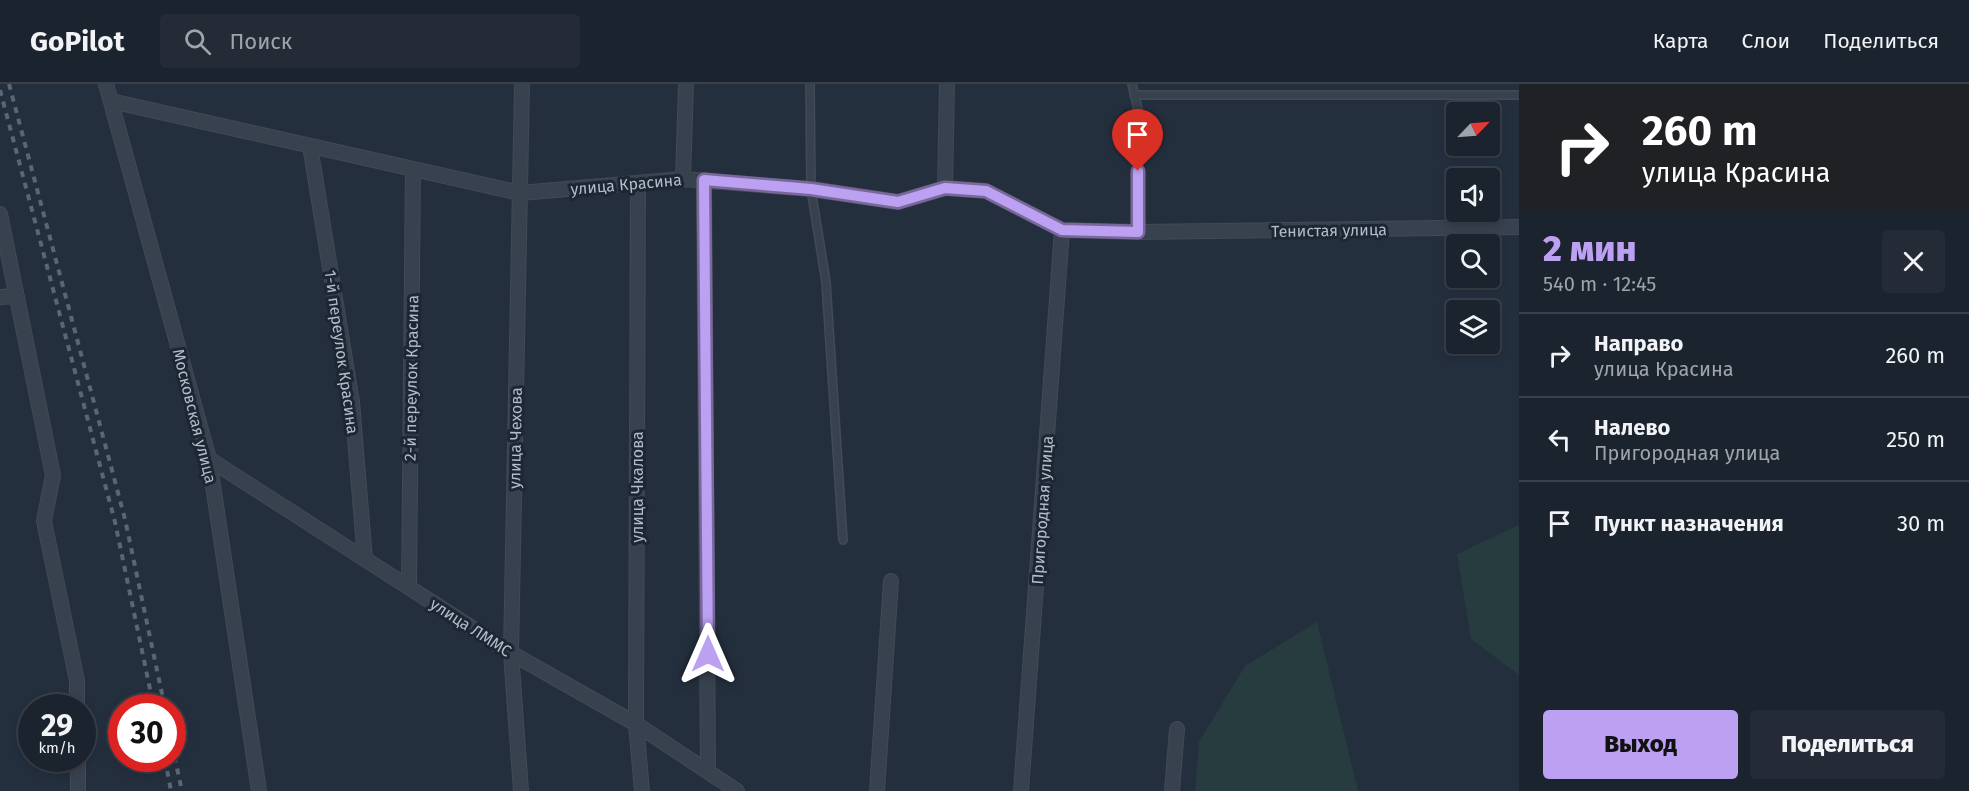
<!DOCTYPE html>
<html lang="ru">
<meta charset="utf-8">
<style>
body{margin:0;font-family:"Fira Sans",sans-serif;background:#242b36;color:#f1f3f6;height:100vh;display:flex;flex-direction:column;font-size:22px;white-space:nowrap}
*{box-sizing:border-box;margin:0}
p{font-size:20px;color:#a0a4aa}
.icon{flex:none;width:33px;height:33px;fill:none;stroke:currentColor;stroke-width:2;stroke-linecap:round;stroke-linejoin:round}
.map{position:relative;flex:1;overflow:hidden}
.drawer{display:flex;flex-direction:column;background:#1b232e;width:450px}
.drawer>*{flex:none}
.guide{background:#202124;color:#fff;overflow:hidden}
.needle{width:39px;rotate:65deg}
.fabs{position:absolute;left:1446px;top:18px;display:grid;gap:12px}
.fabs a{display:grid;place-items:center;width:54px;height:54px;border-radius:6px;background:#1b232e;box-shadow:0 3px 9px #0003,0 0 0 2px #39404a;font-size:30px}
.speed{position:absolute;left:18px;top:610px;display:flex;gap:12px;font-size:30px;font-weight:700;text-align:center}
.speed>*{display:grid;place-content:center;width:78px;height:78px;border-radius:50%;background:#1b232e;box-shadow:0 3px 9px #0003,0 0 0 2px #39404a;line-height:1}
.speed small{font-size:15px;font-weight:400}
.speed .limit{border:9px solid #d22;background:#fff;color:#111}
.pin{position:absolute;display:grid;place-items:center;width:51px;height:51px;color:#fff;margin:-62px -26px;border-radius:50% 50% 50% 0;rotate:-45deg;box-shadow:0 0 6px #0007}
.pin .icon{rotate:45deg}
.me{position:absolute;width:66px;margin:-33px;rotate:0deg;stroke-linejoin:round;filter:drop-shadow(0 0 4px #0008)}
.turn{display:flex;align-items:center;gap:21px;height:126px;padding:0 24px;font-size:27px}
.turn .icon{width:78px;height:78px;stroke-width:2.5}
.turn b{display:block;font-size:42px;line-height:51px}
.round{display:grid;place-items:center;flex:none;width:63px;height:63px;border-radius:6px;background:#242b36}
.summary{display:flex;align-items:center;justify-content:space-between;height:102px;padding:0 24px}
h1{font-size:36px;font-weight:800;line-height:45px;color:#bca0f2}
.button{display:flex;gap:12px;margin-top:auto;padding:12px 24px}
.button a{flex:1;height:69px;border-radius:6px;background:#bca0f2;color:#111;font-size:24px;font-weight:800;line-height:69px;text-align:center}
.button a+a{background:#242b36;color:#f1f3f6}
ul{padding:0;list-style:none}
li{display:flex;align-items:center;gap:18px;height:84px;padding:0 24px;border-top:2px solid #39404a}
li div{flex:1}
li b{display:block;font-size:22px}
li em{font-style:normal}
header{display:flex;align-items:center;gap:36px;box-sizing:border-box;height:84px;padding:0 30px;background:#1b232e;border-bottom:2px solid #39404a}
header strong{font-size:28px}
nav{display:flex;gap:33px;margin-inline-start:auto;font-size:21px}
.search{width:420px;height:54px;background:#242b36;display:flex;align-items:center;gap:15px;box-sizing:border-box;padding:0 21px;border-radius:6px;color:#a0a4aa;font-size:22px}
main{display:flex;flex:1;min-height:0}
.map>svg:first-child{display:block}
</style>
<header>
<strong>GoPilot</strong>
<div class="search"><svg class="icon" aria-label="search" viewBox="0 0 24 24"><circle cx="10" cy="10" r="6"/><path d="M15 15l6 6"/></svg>Поиск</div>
<nav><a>Карта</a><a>Слои</a><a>Поделиться</a></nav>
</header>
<main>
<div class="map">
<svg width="1519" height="707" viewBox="0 0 1519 707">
<rect width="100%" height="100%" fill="#242f3e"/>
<path fill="#263c3f" d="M1519 441V591L1471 555 1457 470Z
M1317 538 1358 707H1195L1199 658 1245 582Z"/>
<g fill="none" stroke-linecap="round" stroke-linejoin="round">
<defs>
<path id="lane" d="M810 0 811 105 826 198 843 456
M1132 0 1138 25V148
M1134 11H1519"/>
<path id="street" d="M106 0 209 375 259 707
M111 17 520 109 683 95 811 105 898 118 945 104 986 107 1062 146 1138 148 1519 143
M310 62 352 318 365 475
M683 95 686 0
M704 96 708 688
M638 99 636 640 642 707
M945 104 947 0
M0 130 53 391 44 437 77 597V624
M0 213 17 212
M209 375 511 569 636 640 737 707
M409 503 413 85
M78 675V707
M521 707 511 569 522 0
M877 707 891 497
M1021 707 1062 146
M1172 707 1177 645"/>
</defs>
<use href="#lane" stroke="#414a57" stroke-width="10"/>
<use href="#street" stroke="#414a57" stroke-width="16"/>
<use href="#lane" stroke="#38414e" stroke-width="7"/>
<use href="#street" stroke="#38414e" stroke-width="14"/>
<path stroke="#5a6575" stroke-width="4" stroke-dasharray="6 6" stroke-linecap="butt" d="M9 0 125 435 165 624
M0 6 115 438 154 624
M172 661 182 707
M165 675 171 707"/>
</g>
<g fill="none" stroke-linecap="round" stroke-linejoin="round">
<defs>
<path id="route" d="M708 570 704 96 811 105 898 118 945 104 986 107 1062 146 1138 148V87"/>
</defs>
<use href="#route" stroke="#7a689d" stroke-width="15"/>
<use href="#route" stroke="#bca0f2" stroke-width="10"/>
</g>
<g text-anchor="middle" stroke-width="6" stroke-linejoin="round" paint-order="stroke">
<g font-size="16" fill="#b4bcc9" stroke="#1d2633">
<text transform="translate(626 100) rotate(-5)" y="6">улица Красина</text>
<text transform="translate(1329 146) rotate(-1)" y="6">Тенистая улица</text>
<text transform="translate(342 268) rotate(82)" y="6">1-й переулок Красина</text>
<text transform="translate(411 294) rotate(-89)" y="6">2-й переулок Красина</text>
<text transform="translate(195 332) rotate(76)" y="6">Московская улица</text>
<text transform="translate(515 354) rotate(-89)" y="6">улица Чехова</text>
<text transform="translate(637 403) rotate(-90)" y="6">улица Чкалова</text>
<text transform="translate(1042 426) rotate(-86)" y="6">Пригородная улица</text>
<text transform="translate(471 543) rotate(33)" y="6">улица ЛММС</text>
</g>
</g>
</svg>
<div class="fabs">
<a><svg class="needle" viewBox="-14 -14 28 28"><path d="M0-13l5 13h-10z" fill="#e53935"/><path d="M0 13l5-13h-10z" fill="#a0a4aa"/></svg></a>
<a><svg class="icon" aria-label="sound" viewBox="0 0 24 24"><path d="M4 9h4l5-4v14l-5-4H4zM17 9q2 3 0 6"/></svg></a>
<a><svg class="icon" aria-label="search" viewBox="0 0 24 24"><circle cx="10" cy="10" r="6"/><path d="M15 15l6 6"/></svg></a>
<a><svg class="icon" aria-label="layers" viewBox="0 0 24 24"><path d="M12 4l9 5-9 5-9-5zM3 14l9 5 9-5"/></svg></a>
</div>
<div class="speed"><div>29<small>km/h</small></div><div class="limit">30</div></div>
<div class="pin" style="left:1138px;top:87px;background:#d93025"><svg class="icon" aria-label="arrive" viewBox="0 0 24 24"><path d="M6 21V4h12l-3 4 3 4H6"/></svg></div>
<svg class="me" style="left:708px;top:570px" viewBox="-20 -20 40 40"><path d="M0-17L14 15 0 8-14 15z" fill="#bca0f2" stroke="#fff" stroke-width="4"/></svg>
</div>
<section class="drawer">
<div class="guide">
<div class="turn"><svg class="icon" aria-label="right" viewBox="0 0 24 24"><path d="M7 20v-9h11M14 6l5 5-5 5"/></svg><div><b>260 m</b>улица Красина</div></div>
</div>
<div class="summary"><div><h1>2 мин</h1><p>540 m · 12:45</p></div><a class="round"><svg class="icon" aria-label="close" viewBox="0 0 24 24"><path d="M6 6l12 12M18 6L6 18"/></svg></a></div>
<ul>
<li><svg class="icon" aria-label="right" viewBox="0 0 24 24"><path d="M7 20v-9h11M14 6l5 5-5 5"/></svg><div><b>Направо</b><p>улица Красина</p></div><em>260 m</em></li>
<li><svg class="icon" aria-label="left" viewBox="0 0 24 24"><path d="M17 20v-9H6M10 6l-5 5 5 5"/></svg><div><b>Налево</b><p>Пригородная улица</p></div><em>250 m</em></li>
<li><svg class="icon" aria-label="arrive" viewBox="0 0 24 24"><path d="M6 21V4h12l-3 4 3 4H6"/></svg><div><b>Пункт назначения</b></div><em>30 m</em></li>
</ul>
<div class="button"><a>Выход</a><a>Поделиться</a></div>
</section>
</main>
